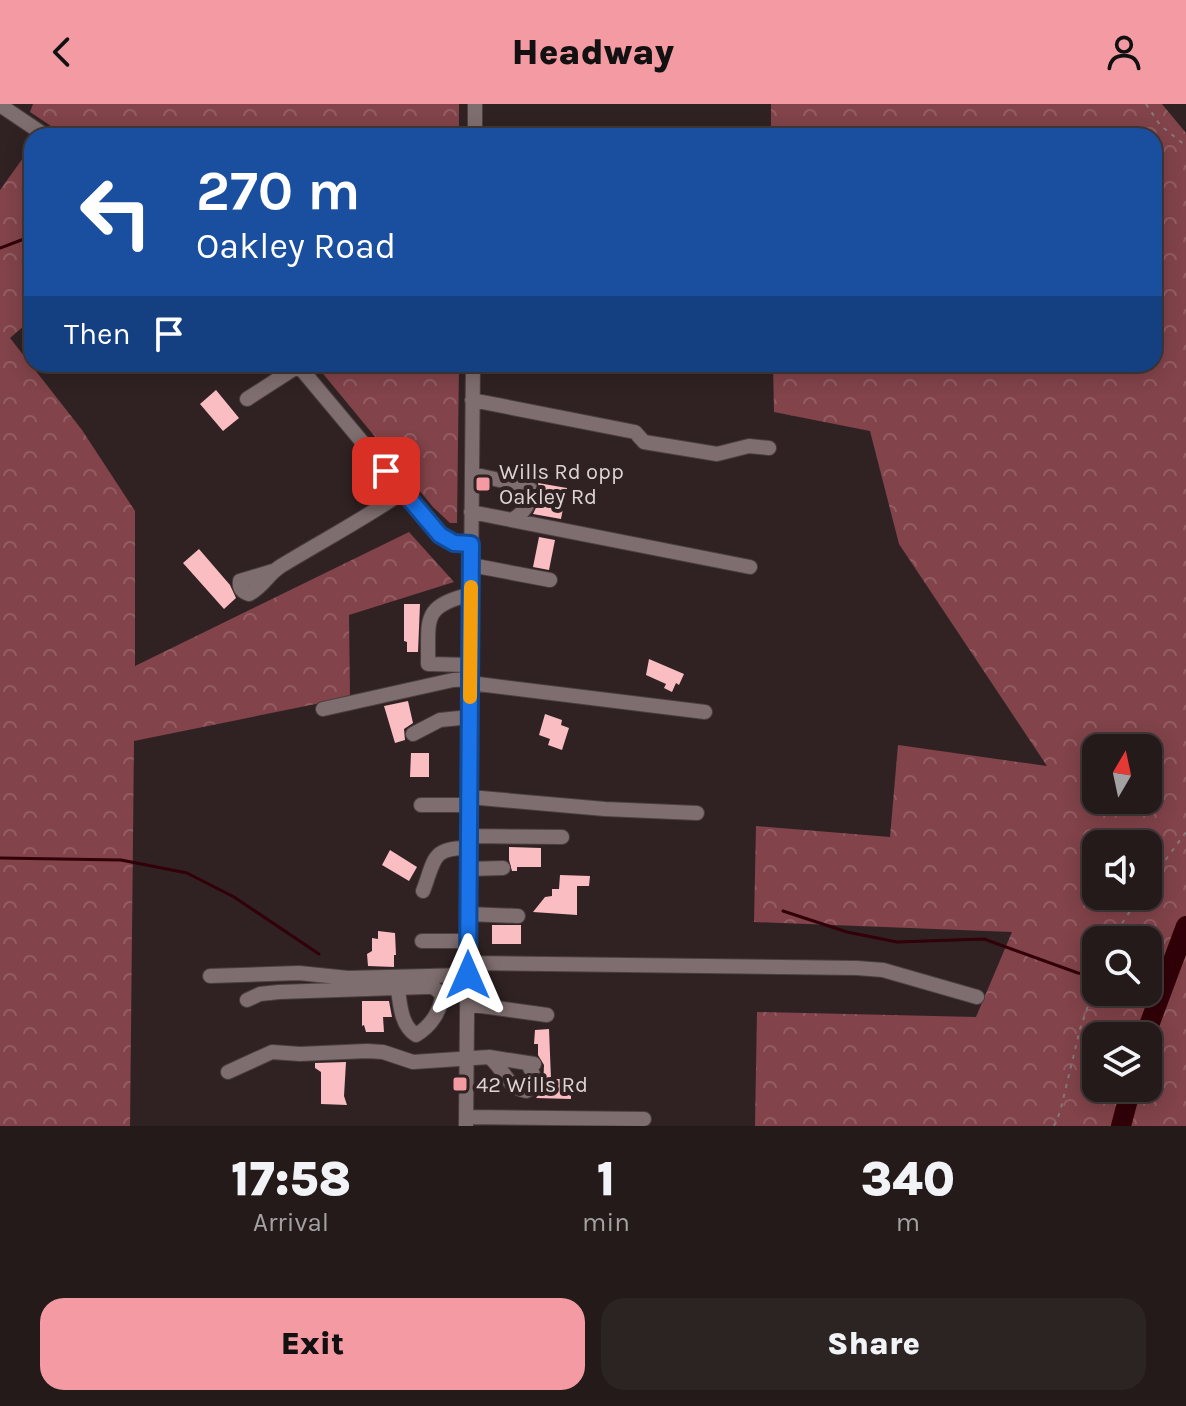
<!DOCTYPE html>
<style>
body{margin:0;font-family:Karla,sans-serif;background:#2c2323;color:#f1f3f6;height:100vh;display:flex;flex-direction:column;font-size:30px;white-space:nowrap}
*{box-sizing:border-box;margin:0}
p{font-size:26px;color:#a3a1a2}
.icon{flex:none;width:44px;height:44px;fill:none;stroke:currentColor;stroke-width:2;stroke-linecap:round;stroke-linejoin:round}
.map{position:relative;height:1022px;overflow:hidden}
.details{display:flex;flex-direction:column;background:#241a1a;flex:1}
.details>*{flex:none}
.top-card{position:absolute;left:24px;top:24px;width:1138px;height:244px;border-radius:24px;box-shadow:0 4px 20px #0003,0 0 0 2px #413839;background:#1a4fa0;color:#fff;overflow:hidden}
.needle{width:52px;rotate:9deg}
.buttons{position:absolute;left:1082px;top:630px;display:grid;gap:16px}
.buttons a{display:grid;place-items:center;width:80px;height:80px;border-radius:16px;background:#241a1a;box-shadow:0 4px 20px #0003,0 0 0 2px #413839;font-size:40px}
.pin{position:absolute;display:grid;place-items:center;width:68px;height:68px;color:#fff;margin:-34px;border-radius:16px;box-shadow:0 4px 12px #0006}
.me{position:absolute;width:88px;margin:-44px;rotate:0deg;stroke-linejoin:round;filter:drop-shadow(0 0 6px #0008)}
.turn{display:flex;align-items:center;gap:28px;height:168px;padding:0 40px;font-size:36px}
.turn .icon{width:104px;height:104px;stroke-width:2.5}
.turn b{display:block;font-size:56px;line-height:68px}
.then{display:flex;align-items:center;height:76px;padding:0 40px;background:#0003;gap:16px;font-size:30px}
.eta{display:flex;justify-content:space-evenly;align-items:center;height:136px;text-align:center}
.eta b{font-size:48px;font-weight:800;line-height:56px}
.action{display:flex;gap:16px;margin-top:auto;padding:16px 40px}
.action a{flex:1;height:92px;border-radius:24px;background:#f49aa2;color:#111;font-size:32px;font-weight:800;line-height:92px;text-align:center}
.action a+a{background:#2c2323;color:#f1f3f6}
header{display:flex;justify-content:space-between;align-items:center;height:104px;padding:0 40px;background:#f49aa2;color:#111;font-size:36px;font-weight:800}
.map>svg:first-child{display:block}
</style>
<header><svg class="icon" aria-label="back" viewBox="0 0 24 24"><path d="M15 5l-7 7 7 7"/></svg>Headway<svg class="icon" aria-label="person" viewBox="0 0 24 24"><circle cx="12" cy="8" r="4"/><path d="M4 21q1-7 8-7t8 7"/></svg></header>
<div class="map">
<svg width="1186" height="1022" viewBox="0 0 1186 1022">
<defs>
<pattern id="forest-crowns" width="20" height="18" patternUnits="userSpaceOnUse" patternTransform="scale(2)"><rect width="20" height="18" fill="#82434a"/><path d="M2 6a3 3 0 1 1 6 0M12 15a3 3 0 1 1 6 0" fill="none" stroke="#935d63"/></pattern>
</defs>
<rect width="100%" height="100%" fill="#302223"/>
<path fill="url(#forest-crowns)" fill-rule="evenodd" d="M33 0H459V32H66L30 8Z
M771 0H1162L1186 29V1022H755L757 908 976 913 1012 828 754 818 756 722 890 733 898 641 1047 662 899 440 870 327 774 308 773 260H1154V32H771ZM1096 644H1148V696H1096ZM1148 740V792H1096V740ZM1096 836H1148V888H1096ZM1096 932H1148V984H1096Z
M31 43 32 215 10 234 82 326 135 407V562L409 428 454 478 349 511 350 593 134 637 130 1022H0V86Z
M315 260H459L457 419H450L433 403Z"/>
<g fill="none" stroke-linecap="round" stroke-linejoin="round">
<path stroke="#310008" stroke-width="3" d="M0 144 32 132
M0 754 121 756 187 769 234 793 319 850
M783 807 847 828 897 838 984 835 1078 869 1096 872
M1137 888 1155 901"/>
<path stroke="#310008" stroke-width="20" d="M1145 932 1186 822
M1121 1022 1131 984"/>
</g>
<path fill="#f9bdc2" d="M216 286 239 314 223 327 200 300Z
M538 379 567 384 561 415 533 410 541 393Z
M539 433 555 436 549 466 533 463Z
M199 445 230 481 236 494 224 505 183 459Z
M404 500H420L418 548H407V538L404 537Z
M649 555 684 570 679 581 676 579 672 588 664 584 666 580 646 571Z
M408 597 413 619 404 625 405 636 395 639 384 602Z
M545 610 562 616 561 621 569 624 562 646 548 641 550 635 539 631Z
M411 649H429V673H410Z
M509 743 541 744V763H517V767H512L509 756Z
M390 746 417 763 409 777 382 761Z
M560 771 590 772 589 782H577V811L533 808 545 793 552 792V785H559Z
M492 821H521V840H492Z
M378 827 395 829 396 851H394V863L368 862 367 850 372 847V834L378 835Z
M362 897H389L392 913H383L384 928H366L364 921 362 922Z
M549 925 551 975H571V995L536 994 543 985 544 961 538 951V940H534L535 926Z
M346 958 344 992 347 1001 321 1000V968L315 964V959Z"/>
<g fill="none" stroke-linecap="round" stroke-linejoin="round">
<defs>
<path id="minor" d="M0 1 46 32
M475 32V0
M297 260 440 431 454 439 471 440
M247 295 298 262
M472 296 635 328 644 338 717 350 749 342 769 344
M472 370 527 382 531 386C532 399 522 410 512 416
M471 408 750 463
M471 461 550 476
M273 467 240 477C239 485 242 488 249 490 263 483 268 470 281 462 322 437 364 415 403 388
M470 561 428 560C429 514 421 503 471 490
M470 579 705 608
M323 605 453 576 470 575
M413 630 440 616 470 613
M469 693 605 705 697 709
M421 701H469
M469 732 562 733
M468 765 503 764
M423 787C435 756 431 743 469 744
M468 810 518 812
M422 837H468
M468 859 857 864 883 866 977 893
M210 872 299 869 348 874 468 871
M398 885C400 900 401 922 416 931 431 922 441 907 442 890L467 887
M247 896 260 890 279 888 425 883H433L442 890
M467 900 547 911
M489 953C504 964 506 983 526 987L533 983C535 973 533 968 527 959
M228 968 272 948 300 950 367 947 383 948 413 958 489 953 534 960
M466 1013 644 1015
M466 1022 473 260"/>
</defs>
<use href="#minor" stroke="#4b3f40" stroke-width="16"/>
<path stroke="#847879" stroke-width="2" stroke-dasharray="4 6" stroke-linecap="butt" d="M1146 0 1160 21 1186 42
M1148 780 1186 728
M1111 836 1140 792
M1054 1022 1060 1008 1080 925 1096 879"/>
<use href="#minor" stroke="#7f6e6f" stroke-width="14"/>
</g>
<g fill="none" stroke-linecap="round" stroke-linejoin="round">
<defs>
<path id="route" d="M386 367 440 431 454 439 471 440 468 871"/>
</defs>
<use href="#route" stroke="#114b97" stroke-width="20"/>
<use href="#route" stroke="#1a73e8" stroke-width="14"/>
<path stroke="#f59e0b" stroke-width="14" d="M470 593 471 483"/>
</g>
<g fill="#f49aa2" stroke="#302223" stroke-width="3">
<rect x="475" y="372" width="16" height="16" rx="4"/>
<rect x="452" y="972" width="16" height="16" rx="4"/>
</g>
<g text-anchor="middle" stroke-width="8" stroke-linejoin="round" paint-order="stroke">
<g font-size="22" fill="#ddd3d4" stroke="#302223" text-anchor="start">
<text x="499" y="375">Wills Rd opp<tspan x="499" dy="25">Oakley Rd</tspan></text>
<text x="476" y="988">42 Wills Rd</text>
</g>
</g>
</svg>
<div class="buttons">
<a><svg class="needle" viewBox="-14 -14 28 28"><path d="M0-13l5 13h-10z" fill="#e53935"/><path d="M0 13l5-13h-10z" fill="#a3a1a2"/></svg></a>
<a><svg class="icon" aria-label="sound" viewBox="0 0 24 24"><path d="M4 9h4l5-4v14l-5-4H4zM17 9q2 3 0 6"/></svg></a>
<a><svg class="icon" aria-label="search" viewBox="0 0 24 24"><circle cx="10" cy="10" r="6"/><path d="M15 15l6 6"/></svg></a>
<a><svg class="icon" aria-label="layers" viewBox="0 0 24 24"><path d="M12 4l9 5-9 5-9-5zM3 14l9 5 9-5"/></svg></a>
</div>
<div class="pin" style="left:386px;top:367px;background:#d93025"><svg class="icon" aria-label="arrive" viewBox="0 0 24 24"><path d="M6 21V4h12l-3 4 3 4H6"/></svg></div>
<svg class="me" style="left:468px;top:871px" viewBox="-20 -20 40 40"><path d="M0-17L14 15 0 8-14 15z" fill="#1a73e8" stroke="#fff" stroke-width="4"/></svg>
<div class="top-card">
<div class="turn"><svg class="icon" aria-label="left" viewBox="0 0 24 24"><path d="M17 20v-9H6M10 6l-5 5 5 5"/></svg><div><b>270 m</b>Oakley Road</div></div>
<div class="then">Then<svg class="icon" aria-label="arrive" viewBox="0 0 24 24"><path d="M6 21V4h12l-3 4 3 4H6"/></svg></div>
</div>
</div>
<section class="details">
<div class="eta">
<div><b>17:58</b><p>Arrival</p></div>
<div><b>1</b><p>min</p></div>
<div><b>340</b><p>m</p></div>
</div>
<div class="action"><a>Exit</a><a>Share</a></div>
</section>
